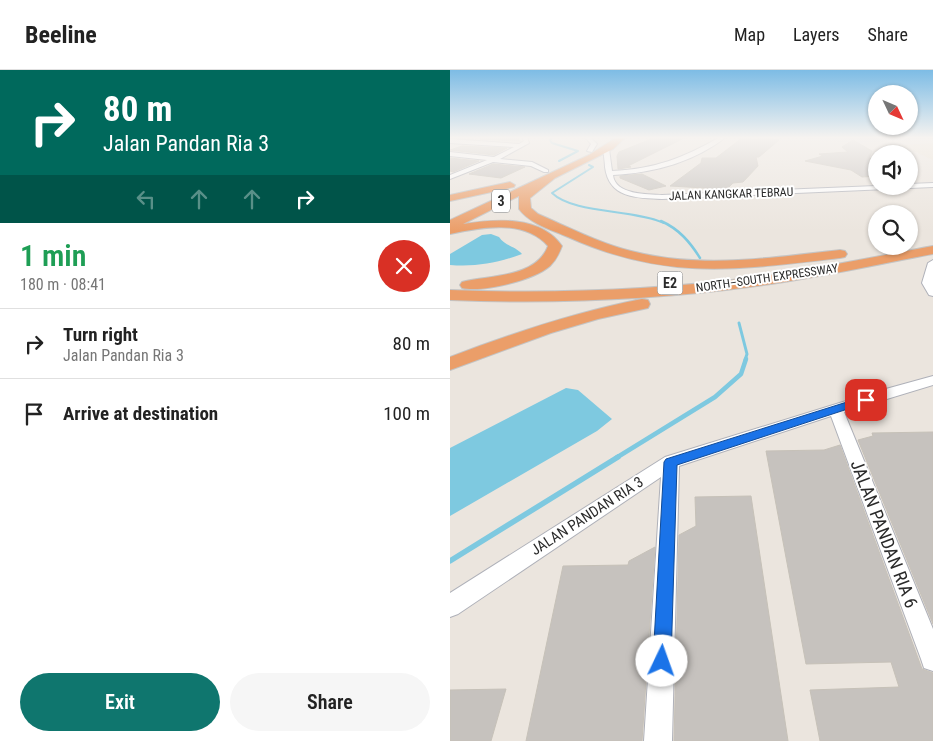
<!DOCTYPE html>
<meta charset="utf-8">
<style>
body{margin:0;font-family:"Roboto Condensed",sans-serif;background:#f6f6f6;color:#222;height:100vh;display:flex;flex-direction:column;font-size:19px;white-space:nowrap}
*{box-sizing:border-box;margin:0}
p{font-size:16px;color:#767676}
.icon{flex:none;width:28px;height:28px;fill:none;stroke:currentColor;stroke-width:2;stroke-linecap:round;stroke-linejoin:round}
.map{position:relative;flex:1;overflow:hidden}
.side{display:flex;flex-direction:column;background:#fff;width:450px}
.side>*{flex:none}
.top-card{background:#00695c;color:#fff;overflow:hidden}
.needle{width:32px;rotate:134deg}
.controls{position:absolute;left:418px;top:15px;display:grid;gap:10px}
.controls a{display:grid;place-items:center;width:50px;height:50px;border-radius:50%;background:#fff;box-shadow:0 1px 4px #0004;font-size:25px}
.pin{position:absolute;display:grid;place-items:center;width:42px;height:42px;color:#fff;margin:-21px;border-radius:10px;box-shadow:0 2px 8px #0006}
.me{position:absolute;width:55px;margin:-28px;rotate:3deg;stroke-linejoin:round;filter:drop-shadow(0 0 4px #0008)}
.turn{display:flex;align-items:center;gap:18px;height:105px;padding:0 20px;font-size:22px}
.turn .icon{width:65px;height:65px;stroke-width:2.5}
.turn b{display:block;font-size:35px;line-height:42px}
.lanes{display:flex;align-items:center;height:48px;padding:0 20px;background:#0003;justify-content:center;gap:25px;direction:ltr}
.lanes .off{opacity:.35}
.round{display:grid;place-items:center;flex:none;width:52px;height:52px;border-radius:26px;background:#f6f6f6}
.headline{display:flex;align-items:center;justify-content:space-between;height:85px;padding:0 20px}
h1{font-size:30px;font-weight:600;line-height:38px;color:#1e9e55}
.action{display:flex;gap:10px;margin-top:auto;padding:10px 20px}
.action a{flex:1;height:58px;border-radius:30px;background:#0f766e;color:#fff;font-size:20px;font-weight:600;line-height:58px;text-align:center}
.action a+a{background:#f6f6f6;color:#222}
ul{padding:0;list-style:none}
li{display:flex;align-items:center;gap:15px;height:70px;padding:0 20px;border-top:1px solid #e0e0e0}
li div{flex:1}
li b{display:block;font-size:19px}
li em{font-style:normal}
header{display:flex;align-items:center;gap:30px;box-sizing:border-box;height:70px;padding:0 25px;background:#fff;border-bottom:1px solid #e0e0e0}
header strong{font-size:24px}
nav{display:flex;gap:28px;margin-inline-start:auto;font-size:18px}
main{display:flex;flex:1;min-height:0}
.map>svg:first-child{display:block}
</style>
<header>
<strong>Beeline</strong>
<nav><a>Map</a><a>Layers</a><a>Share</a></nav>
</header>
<main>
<section class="side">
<div class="top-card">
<div class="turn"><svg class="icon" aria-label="right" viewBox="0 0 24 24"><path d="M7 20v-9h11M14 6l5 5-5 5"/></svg><div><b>80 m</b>Jalan Pandan Ria 3</div></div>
<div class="lanes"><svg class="icon off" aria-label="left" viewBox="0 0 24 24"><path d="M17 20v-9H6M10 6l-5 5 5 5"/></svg><svg class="icon off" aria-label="ahead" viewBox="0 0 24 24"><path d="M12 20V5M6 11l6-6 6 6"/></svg><svg class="icon off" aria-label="ahead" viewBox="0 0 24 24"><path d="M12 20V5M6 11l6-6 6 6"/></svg><svg class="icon" aria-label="right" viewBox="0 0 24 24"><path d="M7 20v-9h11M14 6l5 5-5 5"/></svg></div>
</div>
<div class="headline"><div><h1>1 min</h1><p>180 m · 08:41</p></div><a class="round" style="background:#d93025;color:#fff"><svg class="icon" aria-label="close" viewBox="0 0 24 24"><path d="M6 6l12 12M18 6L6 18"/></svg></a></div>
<ul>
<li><svg class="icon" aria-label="right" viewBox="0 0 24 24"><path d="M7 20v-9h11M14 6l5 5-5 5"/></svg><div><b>Turn right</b><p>Jalan Pandan Ria 3</p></div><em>80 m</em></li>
<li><svg class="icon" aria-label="arrive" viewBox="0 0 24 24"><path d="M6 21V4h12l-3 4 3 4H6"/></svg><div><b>Arrive at destination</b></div><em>100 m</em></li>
</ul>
<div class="action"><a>Exit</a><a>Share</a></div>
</section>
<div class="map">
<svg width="483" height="671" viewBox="0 0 483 671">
<rect width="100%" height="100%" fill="#ebe5de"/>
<path fill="#e0dee4" d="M344 67H483V68L404 73Z"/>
<path fill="#eae1d0" d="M483 73V90L450 75Z"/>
<path fill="#7ec9e0" d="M41 164 49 167C55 176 65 176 72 184 48 193 26 197 0 195V184L32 165Z
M116 318 128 320 162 349 147 361 0 446V378Z"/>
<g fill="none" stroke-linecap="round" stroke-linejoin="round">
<path stroke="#7ec9e0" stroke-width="2" d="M103 67 100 70 102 73 128 81 109 91
M139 95 143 97 102 123C124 144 182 139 214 153"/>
<path stroke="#7ec9e0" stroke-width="2.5" d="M211 151C229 159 240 172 250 188"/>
<path stroke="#7ec9e0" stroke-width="3" d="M289 253 297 284 295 290"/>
<path stroke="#7ec9e0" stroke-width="4.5" d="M166 388 265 327 291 304 296 289"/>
<path stroke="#7ec9e0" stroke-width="5.5" d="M0 491 168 387"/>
</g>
<path fill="#c6c2be" stroke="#c6c1b8" d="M36 67H65L70 71 30 69Z
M206 67H236L178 96 181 97 168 99 167 86 169 82Z
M310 67 313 69 329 70 309 87H306L308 96 293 112 283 113 278 118 271 119 220 116 251 93 252 88H266L292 68 307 70Z
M403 70 422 81 419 88 426 89V106L412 107 401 100 355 91 373 86 369 84 398 82 392 77Z
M12 76 57 78 44 85 0 80Z
M0 88 29 91 3 102 0 101Z
M43 94 75 97 51 108 19 104Z
M192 104 216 116 199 120 170 108V106Z
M483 362V554L408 370 423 366 422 363Z
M390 375 472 599 483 603V671H370L360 620 449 617 441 592 356 594 316 381 374 380Z
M301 426 338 671H224L229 465 246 456 245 427Z
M205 477 192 671H76L113 496 178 495 179 491Z
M56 619 41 671H0V620Z"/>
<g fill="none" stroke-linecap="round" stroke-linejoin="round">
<defs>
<path id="minor" d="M72 67H77L79 73 50 89 82 92 98 100V102H94L81 96 43 92 0 109V105L37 90 0 86V82L44 87 64 77 0 73V69L69 74 74 71Z
M135 67H140L147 74 142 82 137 81 141 74Z
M270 67H276C244 92 203 103 163 105 165 125 197 124 212 125L426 116H459V114L483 113V117L212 129C186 128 159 128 155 97 155 91 153 84 154 78L159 79 162 101C205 99 233 88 270 67Z
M483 190V226L479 225 472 213 478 193Z
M483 306V315L394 342 483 559V601L474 598 471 589 381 346 229 396 222 671H194L211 407 8 544 0 547V523L215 387 425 322Z"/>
<path id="highway" d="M167 67H176L163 79 105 108 80 128 81 138 88 144C118 157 149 173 181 181 250 199 320 188 390 180L395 181 397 184 395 187 390 188C287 200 216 211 118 167 102 160 80 154 69 139V126L13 154C46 149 90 145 112 176 109 184 106 190 100 196 84 210 33 223 12 218L10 215 12 212C40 205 86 208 98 176 74 149 32 157 0 164V150L139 85Z
M60 112 65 115 64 117 0 131V125Z
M483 176V184C424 195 366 208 307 216 205 230 103 234 0 230V220C103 224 205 220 307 207 366 199 424 187 483 176Z
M192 229 198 230 200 234 198 238 148 249 101 263 0 300V287C63 263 126 242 192 229Z"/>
</defs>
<use href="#minor" stroke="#afb1b9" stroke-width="2"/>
<use href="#highway" stroke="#c4c4c4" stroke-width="2"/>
<use href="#minor" fill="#fff" fill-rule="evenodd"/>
<use href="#highway" fill="#eb9e69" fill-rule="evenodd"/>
</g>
<linearGradient id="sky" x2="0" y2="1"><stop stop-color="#7dbce5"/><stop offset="0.42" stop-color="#f6f3f0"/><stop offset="1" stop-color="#f6f3f0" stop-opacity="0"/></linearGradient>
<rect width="483" height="161" fill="url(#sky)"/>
<path fill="#1a73e8" stroke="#114b97" d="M416 326 419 327 421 330 419 332 227 395 221 591 219 598 212 601 205 598 203 591 214 392 216 389Z"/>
<g text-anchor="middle" stroke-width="4" stroke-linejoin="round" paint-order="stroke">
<g font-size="12" fill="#2b2b2b" stroke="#fff">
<text transform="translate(281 124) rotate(-2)" y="4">JALAN KANGKAR TEBRAU</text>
<text transform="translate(317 208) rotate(-8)" y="4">NORTH–SOUTH EXPRESSWAY</text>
</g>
<g fill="#fff" stroke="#6b6b6b" stroke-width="1">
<rect x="42" y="119.5" width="18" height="23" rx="4"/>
<rect x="207.5" y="201.5" width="25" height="23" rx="4"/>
</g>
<g font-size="14" font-weight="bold" fill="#2b2b2b">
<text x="51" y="136">3</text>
<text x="220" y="218">E2</text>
</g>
<g font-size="15" fill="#2b2b2b" stroke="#fff">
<text transform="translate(137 446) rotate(-33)" y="5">JALAN PANDAN RIA 3</text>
</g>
<g font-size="18" fill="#2b2b2b" stroke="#fff">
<text transform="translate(434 464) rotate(69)" y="6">JALAN PANDAN RIA 6</text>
</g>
</g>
</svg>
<div class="controls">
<a><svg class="needle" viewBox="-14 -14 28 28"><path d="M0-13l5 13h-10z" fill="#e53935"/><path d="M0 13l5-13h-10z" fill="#767676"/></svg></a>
<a><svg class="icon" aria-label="sound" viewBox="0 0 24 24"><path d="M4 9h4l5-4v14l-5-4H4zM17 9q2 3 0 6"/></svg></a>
<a><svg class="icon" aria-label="search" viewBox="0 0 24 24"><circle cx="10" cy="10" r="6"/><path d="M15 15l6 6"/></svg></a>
</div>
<div class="pin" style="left:416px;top:330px;background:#d93025"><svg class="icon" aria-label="arrive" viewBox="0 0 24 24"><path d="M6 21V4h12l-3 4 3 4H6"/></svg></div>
<svg class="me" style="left:212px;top:591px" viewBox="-20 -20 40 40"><circle r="19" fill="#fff"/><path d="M0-13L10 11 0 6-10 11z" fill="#1a73e8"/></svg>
</div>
</main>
